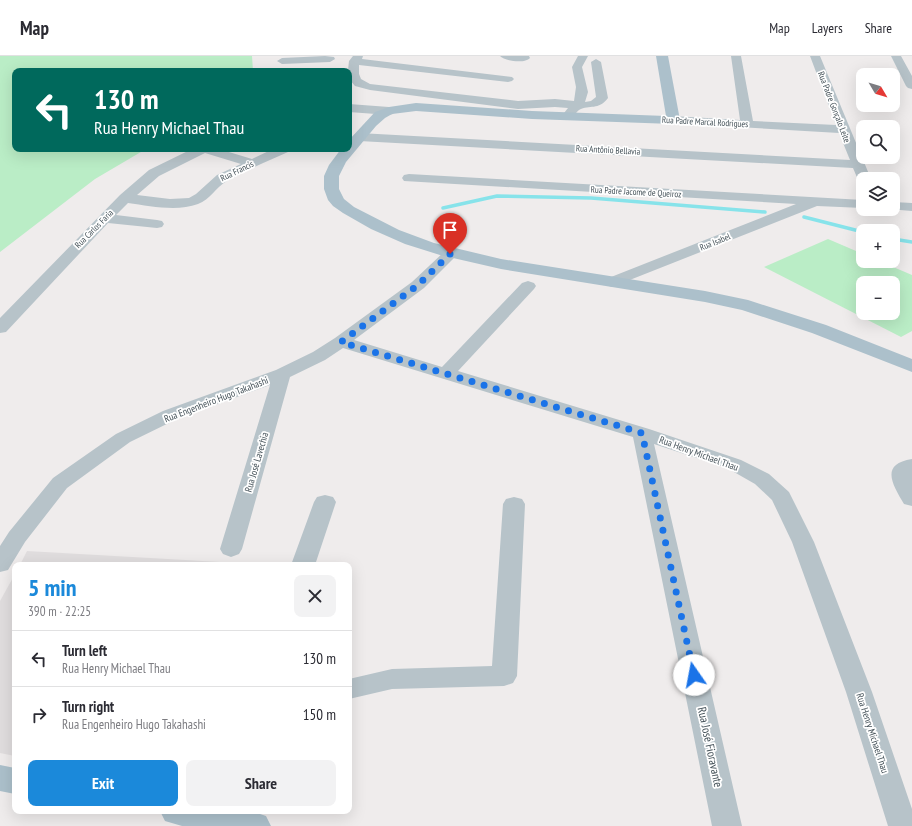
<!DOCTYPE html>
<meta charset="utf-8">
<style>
body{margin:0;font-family:"PT Sans Narrow",sans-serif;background:#f2f2f3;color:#2b2b33;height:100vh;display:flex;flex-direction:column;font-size:15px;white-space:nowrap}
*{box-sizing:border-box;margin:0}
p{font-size:13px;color:#7c7c81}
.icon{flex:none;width:22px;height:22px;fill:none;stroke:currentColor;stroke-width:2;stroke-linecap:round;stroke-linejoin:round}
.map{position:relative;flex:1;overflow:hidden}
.drawer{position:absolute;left:12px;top:506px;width:340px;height:252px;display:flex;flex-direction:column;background:#fff;border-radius:8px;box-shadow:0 4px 16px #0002}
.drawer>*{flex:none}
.top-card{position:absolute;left:12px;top:12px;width:340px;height:84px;border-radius:8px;box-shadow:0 4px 16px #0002;background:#00695c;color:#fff;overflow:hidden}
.needle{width:26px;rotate:128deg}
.fabs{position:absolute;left:856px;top:12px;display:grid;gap:8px}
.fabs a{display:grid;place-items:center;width:44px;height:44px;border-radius:8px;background:#fff;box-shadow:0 4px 16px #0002;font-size:20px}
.pin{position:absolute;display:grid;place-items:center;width:34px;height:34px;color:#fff;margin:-41px -17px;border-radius:50% 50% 50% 0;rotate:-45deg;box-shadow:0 0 4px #0007}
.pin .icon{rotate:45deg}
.me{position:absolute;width:44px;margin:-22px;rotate:348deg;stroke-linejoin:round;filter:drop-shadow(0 0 3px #0008)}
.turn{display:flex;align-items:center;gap:14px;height:84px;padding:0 16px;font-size:18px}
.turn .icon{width:52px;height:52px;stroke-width:2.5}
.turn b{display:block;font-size:28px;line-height:34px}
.round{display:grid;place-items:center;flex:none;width:42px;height:42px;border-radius:8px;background:#f2f2f3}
.summary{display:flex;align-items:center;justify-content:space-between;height:68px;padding:0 16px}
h1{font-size:24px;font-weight:600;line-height:30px;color:#1b89da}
.button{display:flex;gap:8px;margin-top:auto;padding:8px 16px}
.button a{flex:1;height:46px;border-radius:8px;background:#1b89da;color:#fff;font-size:16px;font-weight:600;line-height:46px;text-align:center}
.button a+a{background:#f2f2f3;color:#2b2b33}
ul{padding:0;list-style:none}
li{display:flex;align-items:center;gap:12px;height:56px;padding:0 16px;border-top:1px solid #e1e1e2}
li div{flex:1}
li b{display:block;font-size:15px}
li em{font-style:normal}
header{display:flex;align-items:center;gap:24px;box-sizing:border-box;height:56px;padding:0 20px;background:#fff;border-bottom:1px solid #e1e1e2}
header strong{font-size:19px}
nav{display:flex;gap:22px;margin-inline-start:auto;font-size:14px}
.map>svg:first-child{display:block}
</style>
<header>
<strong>Map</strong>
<nav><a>Map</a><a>Layers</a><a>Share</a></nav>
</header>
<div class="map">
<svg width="912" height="770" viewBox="0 0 912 770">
<rect width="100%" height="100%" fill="#efecec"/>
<path fill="#e0ddde" d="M27 495 238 507 237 509H20Z
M15 518V700L0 697V545Z"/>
<path fill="#baedc6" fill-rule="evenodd" d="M0 0H252L253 15H15V93H146L95 123 0 196Z
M828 183 863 198V205H879L912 219V275L901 281 764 211ZM863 227H893V257H863Z"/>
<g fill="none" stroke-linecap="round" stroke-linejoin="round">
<path stroke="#87e3ea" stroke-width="3.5" d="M443 152 497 140 591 142 765 156
M804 161 863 176
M893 183 912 186"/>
<path fill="#b7c3c9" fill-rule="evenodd" d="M325 0 334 1 335 3 330 6 282 8 277 5 282 2Z
M353 0H363L362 3 512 21 514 23 512 25 508 26 359 9V18L361 23 370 28 518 45 555 43 574 45 576 31 572 11 578 0H588L582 11 588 36 585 46 591 45 596 41 591 6 596 3 601 6 608 42C598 55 590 48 579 54 574 58 574 62 566 60L564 57 568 52 555 51 518 53 370 34 355 30 350 24 348 14 349 5Z
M500 0H529L530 2C525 8 504 5 500 0Z
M731 0H741L753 65 836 69 810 0H820L871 123H863V127L859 126 853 112 359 85 355 84 353 81 355 78 359 77 850 104 839 77 669 67 667 64 669 61 673 60 740 64Z
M891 0H901L912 20V33L908 32 906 30Z
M349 48 389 51 393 52 395 55 393 58 389 59 349 56Z
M192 93H219L252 103 273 93H289L288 96C268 105 246 114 227 125 216 131 210 144 198 148 177 156 150 150 128 147L116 159 157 164 162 165 164 168 162 171 157 172 108 167 6 276 0 277V262L120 139 149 114ZM205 97 241 108 217 119 196 138 189 142 170 143 137 139 159 120Z
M409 118 863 144V152L817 150 612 231 606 229 604 226 606 223 796 148 404 125 402 122 404 119Z
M893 146 912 147V155L888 153H893Z
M450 193 455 195 458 198 424 232 354 284 442 311 522 227 528 225 534 227 536 230 534 233 458 315 649 373 741 404 769 418 789 436 814 486 872 636 912 753V770H888L846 636 792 486 772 444 755 428 727 412 654 388 742 770H712L633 381 343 292 325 304 290 321 242 493 239 498 231 501 223 498 220 493 270 329 177 363 130 386 67 432 25 486 8 514 0 516V490L9 476 53 422 116 378 163 355 276 314 313 296 335 282 412 226 445 195Z
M912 403V450L904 448C892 428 880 408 912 403Z
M325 439 333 441 336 446 315 509H291L314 446 317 441Z
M514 441 522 443 525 448 517 620 513 627 504 630 392 633 349 643V623L392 613 492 610 503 448 506 443Z"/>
<path fill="#acc0cb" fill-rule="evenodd" d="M656 0H668L680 64 678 67 673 68 532 63 416 55 392 58 385 62 376 70 346 106 339 120V133L344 143 354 151 399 174 434 187 501 203 705 235 748 244 826 269 912 303V316L812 277 742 254 705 246 501 213 440 199 405 188 371 173 343 157 333 150 328 144 324 133V120L329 109 341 93H349V84L375 56 389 51 416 47 532 55 666 60Z
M0 709 15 712V738L0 735Z
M160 755H251L266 760 271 770H182L165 765Z"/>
</g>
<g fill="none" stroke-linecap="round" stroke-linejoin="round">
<path stroke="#1a73e8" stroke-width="7" stroke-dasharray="0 12.6" d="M450 198 418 229 341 286 642 377 694 619"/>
</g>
<g text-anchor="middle" stroke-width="3.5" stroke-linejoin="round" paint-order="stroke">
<g font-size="9" fill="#455259" stroke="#fff">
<text transform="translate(834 51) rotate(69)" y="3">Rua Padre Gonçalo Leite</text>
<text transform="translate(705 66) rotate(3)" y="3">Rua Padre Marcal Rodrigues</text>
<text transform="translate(608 94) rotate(3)" y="3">Rua Antônio Bellavia</text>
<text transform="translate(237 115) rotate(-26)" y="3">Rua Francis</text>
<text transform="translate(636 136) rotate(3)" y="3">Rua Padre Jacome de Queiroz</text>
<text transform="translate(94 173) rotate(-45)" y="3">Rua Carlos Faria</text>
<text transform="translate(715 186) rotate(-22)" y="3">Rua Isabel</text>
</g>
<g font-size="10" fill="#455259" stroke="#fff">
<text transform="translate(216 343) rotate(-21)" y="4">Rua Engenheiro Hugo Takahashi</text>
<text transform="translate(699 397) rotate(20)" y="4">Rua Henry Michael Thau</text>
<text transform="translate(256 406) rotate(-74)" y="4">Rua José Lavechia</text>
<text transform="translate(873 677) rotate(72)" y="4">Rua Henry Michael Thau</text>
</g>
<g font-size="12" fill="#455259" stroke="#fff">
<text transform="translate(710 691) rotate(78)" y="4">Rua José Fioravante</text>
</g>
</g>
</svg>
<div class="fabs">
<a><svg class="needle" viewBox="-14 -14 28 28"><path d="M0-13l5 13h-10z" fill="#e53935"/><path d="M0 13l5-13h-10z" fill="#7c7c81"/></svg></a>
<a><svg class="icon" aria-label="search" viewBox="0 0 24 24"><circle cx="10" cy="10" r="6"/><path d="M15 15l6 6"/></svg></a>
<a><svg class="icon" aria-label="layers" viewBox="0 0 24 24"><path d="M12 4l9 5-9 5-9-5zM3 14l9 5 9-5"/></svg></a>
<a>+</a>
<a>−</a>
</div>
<div class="pin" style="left:450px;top:198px;background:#d93025"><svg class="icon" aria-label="arrive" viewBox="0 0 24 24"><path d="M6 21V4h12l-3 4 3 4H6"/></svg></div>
<svg class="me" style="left:694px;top:619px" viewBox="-20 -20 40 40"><circle r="19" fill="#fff"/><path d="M0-13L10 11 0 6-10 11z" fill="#1a73e8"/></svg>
<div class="top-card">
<div class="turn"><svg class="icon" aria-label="left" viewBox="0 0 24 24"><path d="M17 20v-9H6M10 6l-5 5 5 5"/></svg><div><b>130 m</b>Rua Henry Michael Thau</div></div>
</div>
<section class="drawer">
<div class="summary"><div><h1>5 min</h1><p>390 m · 22:25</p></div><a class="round"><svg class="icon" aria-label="close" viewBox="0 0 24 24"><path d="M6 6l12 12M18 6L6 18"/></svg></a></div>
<ul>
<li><svg class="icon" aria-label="left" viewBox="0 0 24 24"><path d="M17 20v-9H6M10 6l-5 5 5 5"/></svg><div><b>Turn left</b><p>Rua Henry Michael Thau</p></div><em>130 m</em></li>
<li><svg class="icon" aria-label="right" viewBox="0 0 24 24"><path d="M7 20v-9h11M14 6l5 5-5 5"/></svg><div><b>Turn right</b><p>Rua Engenheiro Hugo Takahashi</p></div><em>150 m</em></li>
</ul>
<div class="button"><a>Exit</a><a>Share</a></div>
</section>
</div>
